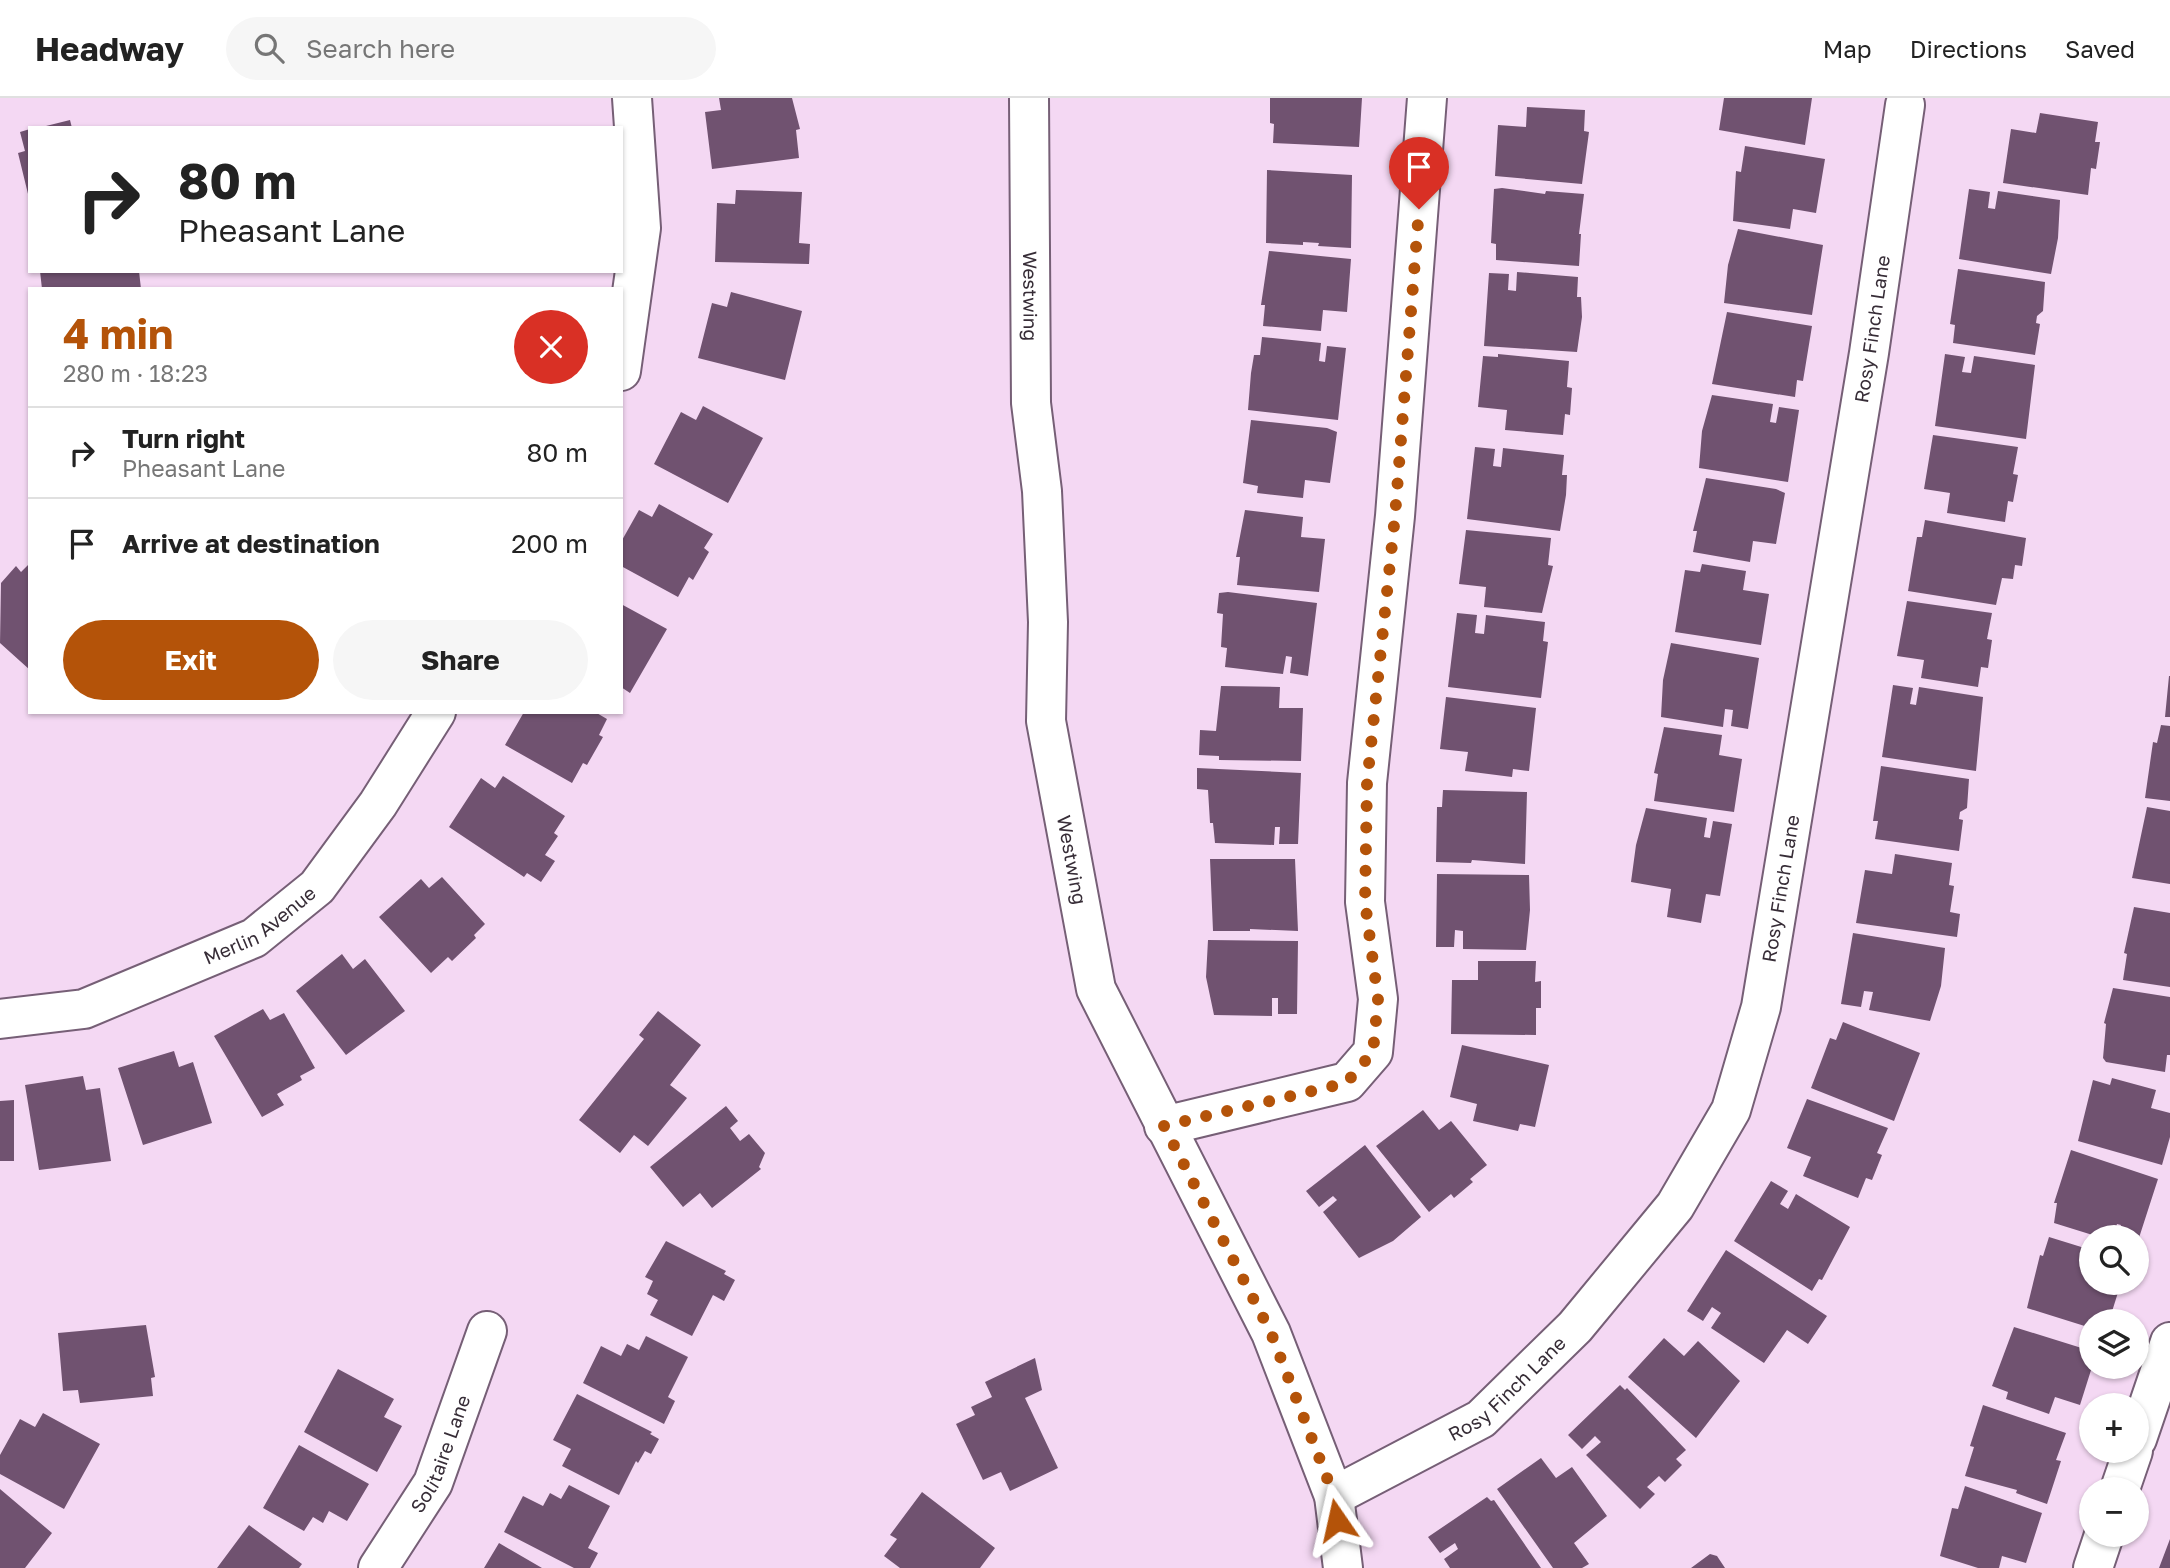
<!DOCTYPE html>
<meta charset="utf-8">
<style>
body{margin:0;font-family:"Golos Text",sans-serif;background:#f6f6f6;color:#222;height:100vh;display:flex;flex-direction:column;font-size:26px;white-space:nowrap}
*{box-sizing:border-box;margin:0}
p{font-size:23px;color:#767676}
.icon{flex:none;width:38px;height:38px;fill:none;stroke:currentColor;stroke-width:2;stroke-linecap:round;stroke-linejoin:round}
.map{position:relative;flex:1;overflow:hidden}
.side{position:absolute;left:28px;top:189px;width:595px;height:427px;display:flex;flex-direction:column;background:#fff;border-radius:0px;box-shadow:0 2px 5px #0004}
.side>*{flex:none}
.guide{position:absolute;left:28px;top:28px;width:595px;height:147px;border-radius:0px;box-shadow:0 2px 5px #0004;background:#fff;color:#222;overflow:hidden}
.fabs{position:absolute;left:2079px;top:1127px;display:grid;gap:14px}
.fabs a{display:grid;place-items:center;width:70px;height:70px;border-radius:50%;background:#fff;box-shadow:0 2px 5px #0004;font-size:35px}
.pin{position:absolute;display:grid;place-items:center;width:60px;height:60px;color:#fff;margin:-72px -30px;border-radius:50% 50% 50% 0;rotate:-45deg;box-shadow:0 0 7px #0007}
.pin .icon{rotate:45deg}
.me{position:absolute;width:77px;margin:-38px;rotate:349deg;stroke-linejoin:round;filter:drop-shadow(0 0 5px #0008)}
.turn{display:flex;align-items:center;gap:24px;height:147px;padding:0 35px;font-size:32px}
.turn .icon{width:91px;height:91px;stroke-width:2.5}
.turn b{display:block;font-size:49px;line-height:60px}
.round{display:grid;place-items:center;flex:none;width:74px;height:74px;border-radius:37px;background:#f6f6f6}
.head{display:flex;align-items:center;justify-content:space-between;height:119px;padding:0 35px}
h1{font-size:42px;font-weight:700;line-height:52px;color:#b45309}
.button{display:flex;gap:14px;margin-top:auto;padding:14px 35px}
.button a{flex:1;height:80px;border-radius:42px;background:#b45309;color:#fff;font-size:28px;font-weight:700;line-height:80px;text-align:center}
.button a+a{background:#f6f6f6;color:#222}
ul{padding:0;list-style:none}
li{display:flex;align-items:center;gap:21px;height:91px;padding:0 35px;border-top:2px solid #e0e0e0}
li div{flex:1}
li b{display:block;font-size:26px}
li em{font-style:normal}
header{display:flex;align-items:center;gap:42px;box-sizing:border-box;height:98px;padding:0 35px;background:#fff;border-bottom:2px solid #e0e0e0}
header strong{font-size:33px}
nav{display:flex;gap:38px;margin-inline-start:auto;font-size:24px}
.search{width:490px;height:63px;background:#f6f6f6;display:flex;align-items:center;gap:18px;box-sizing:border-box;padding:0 24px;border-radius:38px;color:#767676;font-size:26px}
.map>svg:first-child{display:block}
</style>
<header>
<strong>Headway</strong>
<div class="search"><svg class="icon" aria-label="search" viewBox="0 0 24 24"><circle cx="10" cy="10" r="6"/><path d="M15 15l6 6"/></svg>Search here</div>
<nav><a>Map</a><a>Directions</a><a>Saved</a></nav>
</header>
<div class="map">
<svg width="2170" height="1470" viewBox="0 0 2170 1470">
<rect width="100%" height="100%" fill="#f4d8f3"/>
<path fill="#705270" d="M719 0H792L800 31 796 32 799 60 712 71 705 14 721 12Z
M1270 0H1362L1359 49 1273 45 1274 26 1270 25Z
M1724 0H1812L1805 47 1719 32Z
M1527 9 1585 12 1584 33 1589 34 1582 86 1495 78 1498 27 1526 29Z
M2040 15 2098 24 2095 44H2100L2096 71 2091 70 2088 97 2003 85 2011 31 2036 35Z
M70 22 72 30H42V29Z
M30 31V100H29L18 55 25 53 20 34Z
M1745 48 1825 61 1816 115 1793 111 1790 131 1733 123 1736 73 1741 74Z
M1267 72 1352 77 1351 150 1318 148 1319 145 1303 144V147L1266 145Z
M1502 90 1545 96 1546 93 1584 96 1579 136H1581L1579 168 1496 162V146L1491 145 1494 91Z
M1969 91 1990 94 1988 110 1995 111 1998 93 2060 102 2058 140 2051 176 1959 161Z
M736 92 802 94 799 145 810 146 809 166 715 164 717 105 735 106Z
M1738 131 1823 147 1812 217 1724 205 1728 167Z
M1269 153 1351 161 1347 214 1323 212 1321 233 1263 228 1265 207H1261Z
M1958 171 2045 184 2043 213 2037 218 2036 225 2040 226 2035 257 1953 245 1955 227 1950 226Z
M40 173H139L141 191H42Z
M1517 174 1578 179 1577 199H1581L1582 219 1577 254 1484 248 1489 175 1509 176 1508 192 1516 193Z
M731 194 802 213 785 282 698 260 712 205 727 209Z
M1727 214 1812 228 1803 283 1797 282 1795 299 1712 286Z
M1262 239 1321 245 1319 263 1325 264 1327 248 1346 250 1338 322 1248 312 1251 275 1254 257H1260Z
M1498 256 1569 263 1567 289 1572 290 1570 317 1565 316 1563 337 1505 332 1507 312 1478 309 1483 258 1498 259Z
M1945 256 1965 259 1962 274 1971 275 1974 258 2035 267 2026 341 1935 328Z
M1712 297 1773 306 1770 324 1776 325 1779 309 1799 312 1788 384 1699 370 1702 333Z
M703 308 763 340 728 405 654 366 681 314 696 322Z
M1251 322 1327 330 1337 334 1330 385 1305 382 1303 400 1257 395 1258 388 1243 385Z
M1933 337 2018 349 2013 376 2018 377 2013 404 2008 403 2005 424 1947 415 1950 395 1924 391Z
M1475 349 1495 351 1493 368 1501 369 1503 350 1564 357 1562 377H1567L1566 397 1560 433 1467 421Z
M1706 380 1776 391 1785 395 1776 446 1753 443 1750 464 1693 454 1697 433H1693Z
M659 406 713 436 704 450 709 454 693 482 689 479 678 499 621 468V444L639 412 652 419Z
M1245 412 1303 419 1301 439 1325 441 1319 494 1237 487 1240 459H1236Z
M1925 422 2026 440 2022 468 2015 467 2013 481 2002 480 1996 507 1908 493 1917 439H1922Z
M1466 432 1551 440 1548 467 1553 468 1542 515 1484 509 1486 489 1459 486Z
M30 465V572L0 545 1 485 16 468 21 474Z
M1702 466 1746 473 1743 492 1769 496 1761 547 1675 534 1685 472 1700 474Z
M1228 494 1317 505 1308 578 1290 575 1292 559 1286 558 1283 576 1225 569 1227 550 1221 549 1223 516 1217 515 1219 495Z
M1907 503 1992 515 1987 541 1992 542 1988 570 1981 569 1978 589 1921 580 1924 562 1897 558Z
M621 506 667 531 630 595 621 589Z
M1457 515 1477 517 1475 535 1484 536 1486 517 1545 524 1543 543 1548 544 1541 600 1448 589Z
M1671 545 1759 560 1748 631 1731 628 1733 612 1725 611 1723 629 1661 619 1663 582Z
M2169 578H2170V619H2165Z
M1893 587 1913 590 1910 606 1916 607 1919 589 1983 599 1976 673 1882 659Z
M1221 588 1280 589 1279 610H1303L1301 663 1219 662V658L1199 657 1200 632 1216 633Z
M1446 599 1536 610 1529 673 1513 671 1512 679 1465 673 1468 654 1440 651Z
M524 614H595L607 621 599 637 603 639 587 667 583 665 572 685 505 647Z
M2161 627 2170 628V703L2145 700 2153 644 2157 645Z
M1664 629 1722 637 1719 657 1742 661 1734 714 1654 703 1658 676 1654 675Z
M1881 668 1969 681 1967 710 1960 714 1959 721 1963 722 1959 753 1875 741 1878 723H1873Z
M1197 670 1301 675 1298 746H1279L1280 729H1275L1274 747 1215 745 1213 725H1210L1208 692 1197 691Z
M503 678 565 718 554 735 558 738 545 757 555 763 541 784 527 775 524 779 449 729 481 680 495 690Z
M1443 692 1527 694 1525 766 1472 762 1471 765 1436 764 1437 709H1442Z
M2147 709 2170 713V786L2132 780Z
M1646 710 1707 720 1704 739 1710 740 1713 723 1732 726 1720 798 1706 796 1701 825 1667 819 1671 791 1631 784 1636 747Z
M1895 756 1952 765 1949 787 1954 788 1950 814 1960 816 1957 839 1856 825 1865 772 1892 776Z
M1210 761H1295L1298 833 1250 831V833H1213Z
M1437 776 1529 777 1530 812 1526 852 1463 851V833L1455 832 1454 849H1436Z
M442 779 485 826 474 837 476 840 452 863 448 859 431 875 379 819 421 781 429 790Z
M2134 809 2170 815V889L2123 882 2127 856 2124 855Z
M1853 835 1945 850 1941 888 1930 923 1869 912 1873 894 1864 893 1861 909 1841 906Z
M1208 842 1298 843 1297 916H1278V900H1272V918L1214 917 1206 879Z
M342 856 353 871 365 861 405 913 346 957 296 893Z
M1478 863H1536L1535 884 1541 883V910H1536V937L1451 936 1452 882H1478Z
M2113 890 2170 899V957H2167L2165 974 2106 964 2103 960 2106 926 2104 925Z
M263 911 270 922 284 915 315 970 300 978 302 982 277 996 284 1007 262 1019 214 938Z
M658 913 701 947 670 987 687 1000 648 1048 634 1037 620 1055 579 1022 644 941 639 937Z
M1843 924 1920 955 1894 1023 1811 990 1830 940 1836 942Z
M1462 947 1549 967 1535 1029 1520 1026 1518 1033 1473 1023 1477 1006 1450 999Z
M174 953 179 969 193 964 212 1025 143 1047 118 970Z
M83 978 86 992 100 990 111 1063 39 1072 25 987Z
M2112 980 2156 992 2151 1010 2170 1015V1039L2162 1067 2078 1043 2093 982 2110 987Z
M1807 1001 1888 1030 1877 1055 1882 1057 1872 1082 1866 1080 1858 1100 1803 1078 1811 1059 1787 1050Z
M14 1002V1063H0V1003Z
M726 1008 738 1023 730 1030 740 1043 749 1036 765 1055 759 1069 761 1071 712 1110 700 1095 683 1109 650 1069Z
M1423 1012 1439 1032 1451 1023 1487 1067 1470 1081 1473 1084 1454 1100 1451 1096 1429 1114 1376 1048Z
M1365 1047 1421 1119 1393 1143 1359 1160 1323 1114 1337 1102 1333 1098 1319 1109 1306 1093Z
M2071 1052 2158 1081 2137 1146V1139H2117L2121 1127 2117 1126 2113 1139H2099L2054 1125 2057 1105H2054Z
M1771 1083 1788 1093 1780 1106 1788 1111 1796 1096 1850 1129 1822 1182 1819 1181 1812 1193 1734 1143Z
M2049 1139 2091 1152V1185H2121L2109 1223H2091V1230L2027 1210 2040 1157 2043 1158Z
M666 1143 726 1173 724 1176 735 1182 724 1203 713 1197 692 1238 650 1217 658 1202 647 1196 653 1183 645 1179Z
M1726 1152 1827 1218 1808 1246 1787 1232 1764 1265 1711 1230 1721 1215 1712 1209 1703 1223 1687 1213Z
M146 1227 155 1279 151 1280 153 1298 80 1305 78 1292 63 1293 58 1235Z
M2014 1229 2088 1252 2092 1269 2080 1307 2055 1299 2049 1316 2006 1301 2008 1294 1992 1288Z
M646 1238 688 1259 668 1299 675 1303 664 1326 583 1285 601 1248 621 1258 627 1246 639 1252Z
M1664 1240 1684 1258 1698 1243 1740 1283 1696 1340 1628 1279Z
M1035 1260 1042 1292 1025 1300 1058 1370 1010 1393 1001 1374 983 1382 956 1326 975 1317 971 1309 992 1299 985 1284Z
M338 1271 394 1301 384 1319 402 1328 377 1374 304 1334Z
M1620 1287 1625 1292 1627 1290 1686 1352 1676 1361 1682 1367 1665 1384 1659 1378 1647 1389 1655 1396 1640 1411 1586 1357 1601 1344 1595 1338 1582 1351 1568 1337Z
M577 1296 652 1334 650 1336 659 1341 651 1356 645 1353 638 1365 636 1363 619 1397 562 1368 571 1351 553 1342Z
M1983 1307 2066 1335 2056 1362 2061 1363 2047 1406 2016 1395 2017 1392 1965 1378 1974 1349 1970 1348Z
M43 1315 100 1346 64 1411 0 1376V1357L20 1321 35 1329Z
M299 1347 369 1386 347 1423 329 1413 323 1425 313 1419 304 1433 263 1410Z
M1541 1360 1556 1380 1572 1369 1607 1418 1574 1445 1589 1466 1582 1470H1553L1497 1391Z
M569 1387 610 1408 588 1450 598 1455 590 1470H574L504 1434 523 1398 543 1408 550 1395 561 1401Z
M1965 1388 2042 1415 2026 1465 2002 1458 1999 1470H1978L1940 1458 1952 1410 1958 1411Z
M0 1391 52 1435 25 1470H0Z
M922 1394 995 1450 980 1470H900L884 1458 897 1441 890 1437Z
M1487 1399 1491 1403 1494 1402 1541 1470H1450L1444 1461 1458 1451 1455 1445 1440 1455 1428 1439Z
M249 1427 302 1466 299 1470H217Z
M2170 1441V1470H2159Z
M499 1445 542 1470H484Z
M1710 1456 1717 1458 1725 1470H1691Z"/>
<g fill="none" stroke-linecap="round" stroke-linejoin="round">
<defs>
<g id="minor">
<path d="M621 273 641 130 632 0"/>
<path id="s1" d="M0 921 84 911 254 840 317 789 378 706 436 614"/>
<path d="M1164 1028 1347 984 1373 954 1378 901 1365 804 1367 685 1395 418 1427 0"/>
<path d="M2137 1341 2170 1244"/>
<path d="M2120 1391 2133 1353"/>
<path id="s2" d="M1334 1398 1481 1321 1575 1229 1675 1108 1731 1012 1761 909 1869 255 1905 7"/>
<path id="s3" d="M378 1470 433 1385 487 1233"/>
<path d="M2093 1470 2104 1437"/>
</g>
<g id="tertiary">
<path id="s4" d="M1029 0 1031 305 1042 393 1048 524 1046 623 1096 891 1271 1235 1334 1398 1343 1470"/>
</g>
</defs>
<use href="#minor" stroke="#765f76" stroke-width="42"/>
<use href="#tertiary" stroke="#765f76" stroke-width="42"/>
<use href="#minor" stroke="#fff" stroke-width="38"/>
<use href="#tertiary" stroke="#fff" stroke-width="38"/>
</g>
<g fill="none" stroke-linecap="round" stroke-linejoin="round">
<path stroke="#b45309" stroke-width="12" stroke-dasharray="0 21.6" d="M1337 1422 1334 1398 1271 1235 1164 1028 1346 985 1373 954 1378 901 1365 804 1367 685 1395 418 1419 111"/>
</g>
<g text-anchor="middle" stroke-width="7" stroke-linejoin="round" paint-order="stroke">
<g font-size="19" fill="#372d37" stroke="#fff">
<text dy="7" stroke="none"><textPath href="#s4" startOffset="198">Westwing</textPath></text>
<text dy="7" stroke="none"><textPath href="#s2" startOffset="1360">Rosy Finch Lane</textPath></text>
<text dy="7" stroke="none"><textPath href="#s4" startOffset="765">Westwing</textPath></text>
<text dy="7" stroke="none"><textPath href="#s2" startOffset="793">Rosy Finch Lane</textPath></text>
<text dy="7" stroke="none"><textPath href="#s1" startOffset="280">Merlin Avenue</textPath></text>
<text dy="7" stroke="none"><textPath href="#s2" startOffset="205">Rosy Finch Lane</textPath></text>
<text dy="7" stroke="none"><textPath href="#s3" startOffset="131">Solitaire Lane</textPath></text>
</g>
</g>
</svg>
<div class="fabs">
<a><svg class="icon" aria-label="search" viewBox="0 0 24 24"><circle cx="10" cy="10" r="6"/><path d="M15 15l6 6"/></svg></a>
<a><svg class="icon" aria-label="layers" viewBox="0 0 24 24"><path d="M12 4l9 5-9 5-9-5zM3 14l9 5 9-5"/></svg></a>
<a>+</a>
<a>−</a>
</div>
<div class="pin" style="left:1419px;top:111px;background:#d93025"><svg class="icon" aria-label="arrive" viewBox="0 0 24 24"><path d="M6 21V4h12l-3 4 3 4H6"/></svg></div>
<svg class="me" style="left:1337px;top:1422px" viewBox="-20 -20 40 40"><path d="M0-17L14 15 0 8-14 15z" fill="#b45309" stroke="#fff" stroke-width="4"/></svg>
<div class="guide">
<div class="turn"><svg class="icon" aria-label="right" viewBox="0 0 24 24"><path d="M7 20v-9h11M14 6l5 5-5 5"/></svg><div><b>80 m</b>Pheasant Lane</div></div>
</div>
<section class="side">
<div class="head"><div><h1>4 min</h1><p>280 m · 18:23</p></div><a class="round" style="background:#d93025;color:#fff"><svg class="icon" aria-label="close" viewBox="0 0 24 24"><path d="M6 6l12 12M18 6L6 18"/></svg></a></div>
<ul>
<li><svg class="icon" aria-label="right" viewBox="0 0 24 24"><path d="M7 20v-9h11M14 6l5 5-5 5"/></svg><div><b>Turn right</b><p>Pheasant Lane</p></div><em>80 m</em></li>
<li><svg class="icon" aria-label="arrive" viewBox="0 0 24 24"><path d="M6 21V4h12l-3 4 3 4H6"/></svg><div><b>Arrive at destination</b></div><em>200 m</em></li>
</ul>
<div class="button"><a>Exit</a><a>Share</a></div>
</section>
</div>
